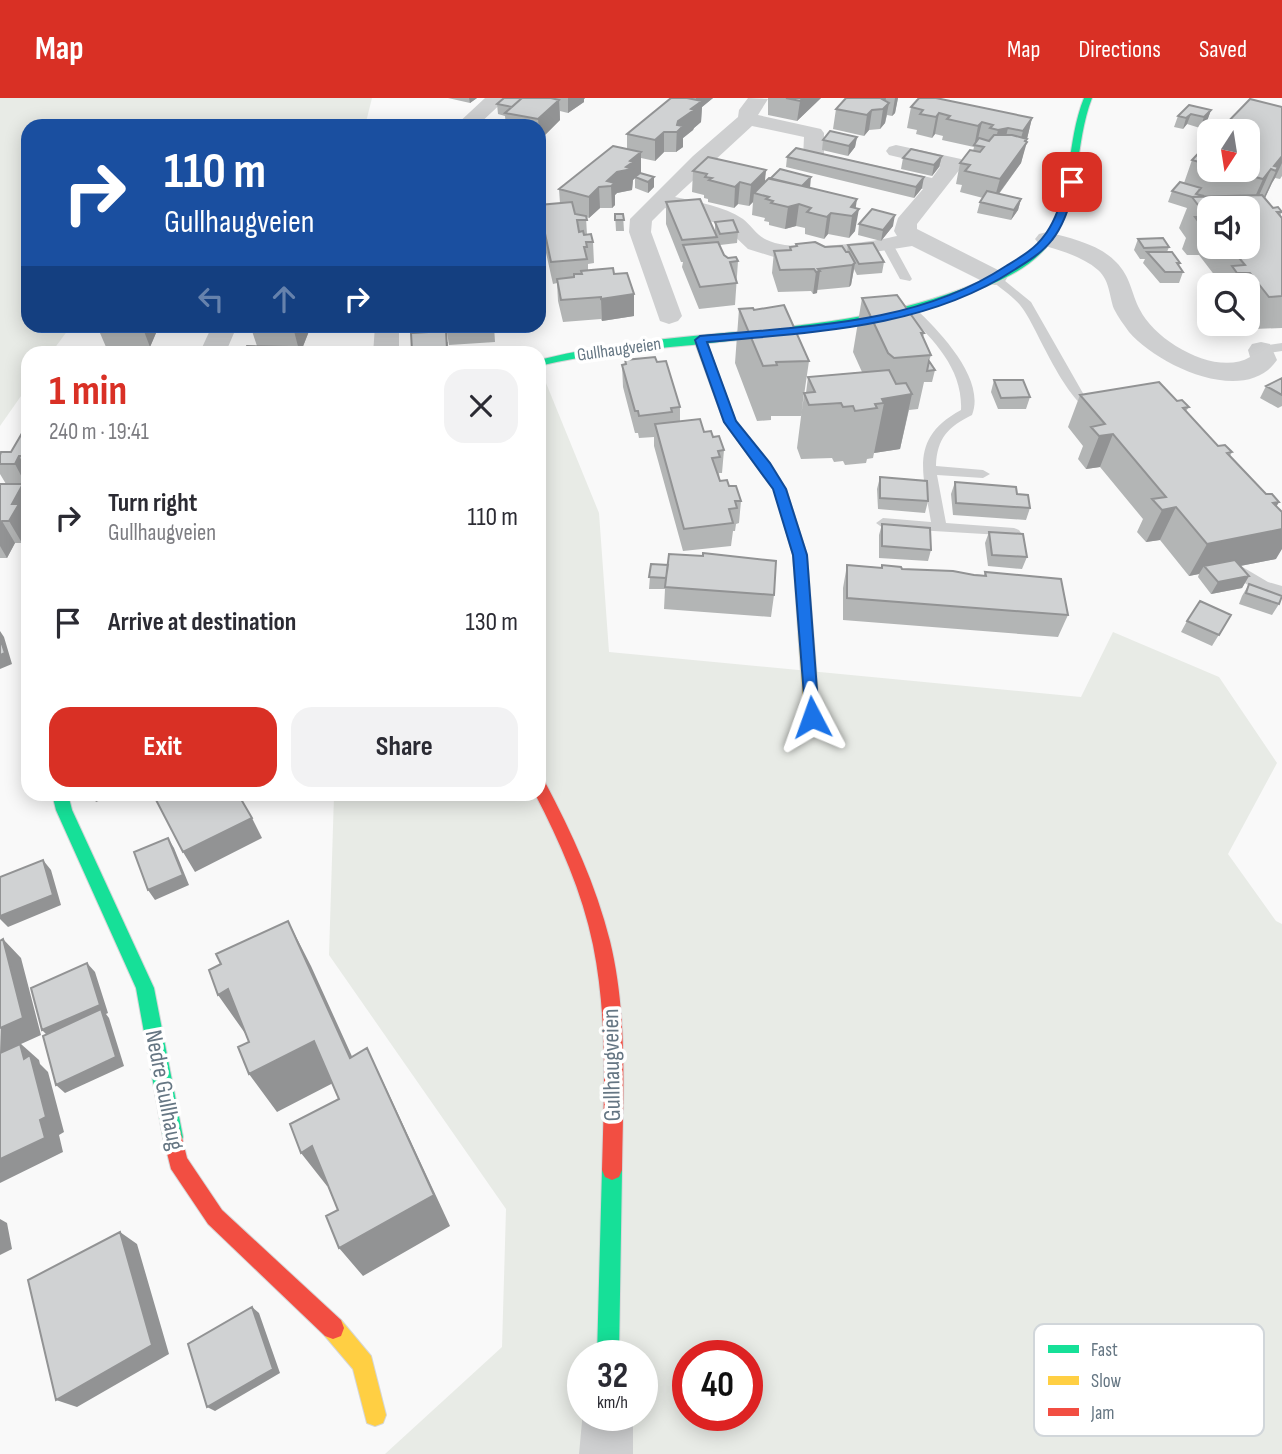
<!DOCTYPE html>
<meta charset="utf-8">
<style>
body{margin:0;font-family:"Sofia Sans Condensed",sans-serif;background:#f2f2f3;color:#2b2b33;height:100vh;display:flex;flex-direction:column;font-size:26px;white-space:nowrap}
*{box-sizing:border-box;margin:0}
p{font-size:23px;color:#7c7c81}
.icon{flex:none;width:38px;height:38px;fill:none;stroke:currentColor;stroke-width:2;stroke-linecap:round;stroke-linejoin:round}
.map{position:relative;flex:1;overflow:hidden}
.sheet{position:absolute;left:21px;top:248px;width:525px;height:455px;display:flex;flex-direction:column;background:#fff;border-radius:21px;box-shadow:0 4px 18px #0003}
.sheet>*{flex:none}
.top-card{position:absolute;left:21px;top:21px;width:525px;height:214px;border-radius:21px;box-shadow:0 4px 18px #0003;background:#1a4fa0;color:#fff;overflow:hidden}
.needle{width:46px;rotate:192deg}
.fabs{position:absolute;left:1197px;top:21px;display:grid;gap:14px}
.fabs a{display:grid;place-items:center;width:63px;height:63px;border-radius:14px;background:#fff;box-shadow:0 4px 18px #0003;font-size:35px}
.speed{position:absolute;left:567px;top:1242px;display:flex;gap:14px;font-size:35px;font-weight:700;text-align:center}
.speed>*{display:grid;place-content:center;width:91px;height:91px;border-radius:50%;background:#fff;box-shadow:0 4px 18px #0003;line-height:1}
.speed small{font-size:18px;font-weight:400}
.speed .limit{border:10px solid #d22;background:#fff;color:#111}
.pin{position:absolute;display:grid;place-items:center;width:60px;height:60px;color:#fff;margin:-30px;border-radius:14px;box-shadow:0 4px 10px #0006}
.me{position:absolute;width:77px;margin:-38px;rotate:356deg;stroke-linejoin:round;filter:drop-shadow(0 0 5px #0008)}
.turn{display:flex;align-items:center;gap:24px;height:147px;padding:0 28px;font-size:32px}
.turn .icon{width:91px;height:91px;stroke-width:2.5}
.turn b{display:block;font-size:49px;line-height:60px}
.lanes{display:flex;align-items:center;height:66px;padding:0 28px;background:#0003;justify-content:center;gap:35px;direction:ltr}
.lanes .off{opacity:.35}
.round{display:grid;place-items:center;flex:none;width:74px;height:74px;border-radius:21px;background:#f2f2f3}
.headline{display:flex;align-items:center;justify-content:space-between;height:119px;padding:0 28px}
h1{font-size:42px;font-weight:700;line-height:52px;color:#d93025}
.action{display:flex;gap:14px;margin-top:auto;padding:14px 28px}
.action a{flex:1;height:80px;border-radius:21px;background:#d93025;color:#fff;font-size:28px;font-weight:700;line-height:80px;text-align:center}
.action a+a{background:#f2f2f3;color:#2b2b33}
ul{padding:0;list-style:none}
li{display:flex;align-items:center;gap:21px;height:105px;padding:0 28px}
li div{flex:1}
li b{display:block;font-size:26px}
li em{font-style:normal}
header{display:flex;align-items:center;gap:42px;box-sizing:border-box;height:98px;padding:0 35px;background:#d93025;color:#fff}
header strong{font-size:33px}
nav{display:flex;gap:38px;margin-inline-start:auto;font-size:24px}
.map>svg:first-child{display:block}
</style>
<header>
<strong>Map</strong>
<nav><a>Map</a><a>Directions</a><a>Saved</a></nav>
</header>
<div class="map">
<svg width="1282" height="1356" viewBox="0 0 1282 1356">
<rect width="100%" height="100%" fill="#f9f9f9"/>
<path fill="#e8ebe6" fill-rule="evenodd" d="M0 0H372L365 28H28V228H71L51 255 28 256V288L0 328Z
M546 285 599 415 609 554 1081 599 1113 534 1219 579 1277 665 1228 756 1276 823 1282 826V1356H385L502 1249 506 1111 329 857 334 697 539 696V289ZM583 1258H642V1318H583ZM688 1258H747V1318H688Z"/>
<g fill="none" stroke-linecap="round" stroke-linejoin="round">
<defs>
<path id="fast" d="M1084 0H1092C1074 46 1082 101 1052 142 1032 171 995 186 963 197 875 229 784 237 692 247 640 252 589 256 539 268V262C682 226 833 243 972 187 999 176 1029 162 1046 137 1073 97 1066 44 1084 0Z
M52 696H68L72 712 154 890 183 1039 180 1046 173 1049 166 1046 163 1039 136 890 56 712Z
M612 1062 619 1065 622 1072 619 1258H597L602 1072 605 1065Z"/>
<path id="slow" d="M700 239 706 242 736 324 786 391 807 457 820 619 812 625 804 619 793 457 774 392 724 324 694 242Z
M333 1219 341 1222 371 1258 386 1317 383 1325 375 1328 367 1325 353 1271 325 1238 322 1230 325 1222Z"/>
<path id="jam" d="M539 683 545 684C572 735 596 787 610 843 628 917 623 996 622 1072L619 1079 612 1082 605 1079 602 1072C604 997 608 921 593 847 582 794 560 744 535 696H539Z
M173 1029 180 1032 187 1060 222 1112 341 1222 344 1230 341 1238 333 1241 325 1238 208 1126 171 1071 163 1039 166 1032Z"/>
</defs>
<use href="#fast" stroke="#d5d6d7" stroke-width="2"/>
<use href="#slow" stroke="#d5d6d7" stroke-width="2"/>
<use href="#jam" stroke="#d5d6d7" stroke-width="2"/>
<path fill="#cecfd0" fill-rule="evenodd" d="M884 146 894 148 912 181 910 183 900 181 882 148Z
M991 178H999L1031 204 1084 297 1102 309V315C1071 320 1039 233 1023 211 1016 200 1001 191 991 182Z
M908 211H916C940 234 986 281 972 317 948 329 937 340 936 368L983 372 990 376 983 380 937 377 946 425 1014 430 1019 432 1021 435 1019 438 883 430 876 425 883 420 931 424C923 375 909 340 961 312 963 272 935 243 908 217Z
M1282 245V253L1261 256 1255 252 1261 248Z
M1234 464 1268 484 1282 488V498C1262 496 1239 485 1227 469Z"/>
<path fill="#cecfd0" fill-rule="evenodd" d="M485 0H507L477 28H455Z
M748 0 768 1 758 17 821 31 824 35V56L932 80 940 69 889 57 886 53 889 49 896 47 961 61 964 66 917 126V131L1004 175 1007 180 1004 185 995 187 986 185 912 148 837 160 774 159 748 151 728 132 716 125 665 110 652 123 651 134 682 218 678 223 669 226 660 223 629 134 630 121 693 58 738 19 739 12ZM752 28 804 39 803 60 807 64 923 91 898 120 894 133 897 138C868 145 793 155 767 142 757 138 751 127 743 121 724 108 697 104 675 99Z
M1047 134C1070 140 1099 146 1116 164 1131 179 1131 195 1140 212 1156 244 1217 279 1250 259L1248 252 1252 246 1261 244 1270 246 1277 262C1245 309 1157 267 1129 234 1124 227 1118 219 1114 211 1109 197 1110 183 1098 172 1082 158 1059 152 1039 146L1035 141 1039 136Z
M212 228H237L225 256H199Z
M375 228H399V256H373Z
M583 1313V1318H633V1356H579Z"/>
<use href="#fast" fill="#16e098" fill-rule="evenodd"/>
<use href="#slow" fill="#ffcf43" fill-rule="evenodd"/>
<use href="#jam" fill="#f24e42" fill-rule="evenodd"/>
</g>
<path fill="#b3b5b5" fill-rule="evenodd" d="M448 0H477L470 5Z
M504 0H585L584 1V4L568 15 560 13V22L540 42 539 28H506L505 18 498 16 497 6Z
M670 0H713L702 9 701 24 694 30 693 32 683 40V49L676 54H664L655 63 641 60V75L654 89 648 95 635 90V80L633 82 632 92 617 95 615 97V107L612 110H600L589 120 586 119 587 137 593 144 594 165 588 166V172L614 176 634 218 602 223 601 221 563 224 558 203 557 185 553 186 540 128 539 107 560 105 559 91 627 51V36L670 1Z
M768 0H821L797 23 768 17Z
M846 0H898L895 15 892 18 887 17 885 25 880 31 869 32 864 38 833 31 836 11Z
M911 9 1032 20 1021 65 999 96 1021 101 1018 112 1011 122 977 115 980 104 983 100 960 94 962 87 956 86 960 65 973 53 974 49 942 42 943 38 935 36 932 40 916 36 917 32 907 30Z
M1282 9V78L1280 81 1275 80 1272 85 1265 100 1273 110 1282 114 1280 118 1282 120V230L1254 231 1248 223V187H1222L1199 157H1187L1182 151 1186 140 1179 130 1187 110 1168 104 1172 93 1184 85 1192 62 1209 44V72H1248ZM1209 110 1248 149H1209Z
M1211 12 1207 23 1200 30 1187 26 1183 31 1174 29 1178 18Z
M857 39 855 49 848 58 822 52 823 42Z
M942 58 939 69 932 78 901 71 903 60Z
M787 59 922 90 914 100 786 69Z
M766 72 764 84 809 90 856 110 855 133 849 140 828 136 824 141 805 136V130L796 128 785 131 769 127V124L764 123 765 120 752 117 753 104 749 108 738 106 734 110 708 104V101L704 100V97L692 94 693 73Z
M666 104 715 134V124L738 134 737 145 720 147 724 157 728 160 738 163 735 207 699 211 682 169 683 164H681L666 126Z
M615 116H623L624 133H616Z
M859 126 893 128 881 143 858 137Z
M1138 141 1169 149 1167 154 1180 165 1179 168 1183 174 1179 185H1160L1143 165 1145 161H1140L1134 152Z
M796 146 825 149 846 154H847L848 147 884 164 882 175 857 177 854 171 851 187 849 189 817 192V195L813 196 811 193 778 194 772 175 774 153 789 152 790 149H796Z
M862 200 924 235 923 239 931 257 929 263 935 272 932 284H924L918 311 909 312 900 351 874 355 873 360 867 361 866 365 845 367 843 363 834 364 832 360 801 361 797 350 804 295H806L808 279 862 274 853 254Z
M739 211 754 212 809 263 801 318H771V322L757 323 735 265Z
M97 228H159L150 249H132L134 256H80L106 249Z
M311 228 300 256H243L257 248 252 233Z
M446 228H494L495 244 449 247Z
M411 235 448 244V256H412Z
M625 262 657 264 680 309V323L713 339 724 352 722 375H719L720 383 729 388 741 403 739 425 736 426 735 433H733L731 448 683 453 654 348V339L639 340 638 335H635L623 289 622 267H625Z
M1282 280V308L1278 310 1260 300 1266 288Z
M994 282 1030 299 1026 311H998L991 294Z
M1080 297 1177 303 1189 309 1186 313 1218 348 1232 354 1230 358 1266 396 1279 404 1276 408V461L1240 468 1249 478 1242 490 1211 496 1198 479 1199 476 1189 478 1160 442 1146 444 1137 434 1143 421 1100 369 1086 371 1078 361 1083 348 1068 329Z
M28 325V387L27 389H24L28 395V434L22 445H15L7 460H0V386H6L0 376V357L11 354Z
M880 379 928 403 925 415 878 411 877 391Z
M955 384 1017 396 1030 410 1026 422 953 417 951 396Z
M882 426 931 452 928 463 879 460V437Z
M989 434 1027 459 1022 471 988 468 985 445Z
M651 466 774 497 771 519 664 511 665 491H649Z
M847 467 984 477 985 474 1068 517 1058 539 843 522V490Z
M1249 486 1279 506 1272 517 1239 506 1242 498Z
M1231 517 1212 548 1181 534 1187 523Z"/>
<path fill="#929394" d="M469 0H477L470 5Z
M568 0H585L584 1V4L568 15Z
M696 0H713L702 9 701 24 694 30 693 32 683 40V49L676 54 677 27 678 23 696 8Z
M803 0H821L797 23 800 3Z
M883 0H886L884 10 889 5 885 25 880 31 883 11Z
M895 0H898L895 15 892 18Z
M559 2 560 22 540 42 538 21Z
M872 12 869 32 864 38 867 17Z
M1211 12 1207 23 1200 30 1204 19Z
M939 15 935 36 932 40 936 19Z
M1191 16 1187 26 1183 31 1186 20Z
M1032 20 1027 41 1017 54 1023 33Z
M982 24 977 45 974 49 978 28Z
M1008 30 1003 51 993 53 998 32Z
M664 34V54L655 63V42Z
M857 39 855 49 848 58 849 48Z
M1027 41 1025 46 1027 44 1021 65 994 102 1000 81Z
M641 54V75L633 82 632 92 617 95 615 97V107L612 110 611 88 607 83 617 74 626 69 630 63Z
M942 58 939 69 932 78 934 67Z
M1282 58V65L1275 80 1272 85 1265 100 1262 103 1276 73 1274 68Z
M1271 71 1257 102 1249 112 1263 81Z
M766 72 764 93 754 95 753 104 749 108 751 87Z
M654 79V89L648 95V84Z
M811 79 810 90 802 88Z
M924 79 922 90 914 100 916 89Z
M740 84 738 106 734 110 735 89Z
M599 89 600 110 589 120V99Z
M857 101 855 115 859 111 855 133 849 140 852 118 851 109Z
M1021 101 1018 112 1011 122 1014 112Z
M799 106 796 128 785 131 788 109Z
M831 115 828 136 824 141 827 119Z
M895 117 893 128 881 143 883 132Z
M855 165 851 187 849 189 852 167Z
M820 173 817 195 813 196 816 174Z
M634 196V218L602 223 601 201Z
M142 228H159L150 249Z
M297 228H311L300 256 294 233Z
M131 249 134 256H128Z
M912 296 900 351 874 355 884 305 882 301Z
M1113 336 1100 369 1086 371 1099 338Z
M19 358 28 374 27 389 15 366Z
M23 386 28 395V434L22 445 9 423 12 406Z
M1279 404 1261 435 1282 431V451L1276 461 1209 474 1204 468 1199 476 1189 478 1207 446 1273 405Z
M1176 409 1160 442 1146 444 1162 412Z
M2 423 15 445 7 460 0 448V426Z
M1249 478 1242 490 1211 496 1218 484Z
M0 533 4 539 12 566 0 571Z
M91 696H115L96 704Z
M252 720 262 740 195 774 183 754Z
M168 740 174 750 189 787 155 802 148 792Z
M43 762 51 772 61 807 8 829 0 821V818Z
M288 823 311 868 370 998 350 960Z
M3 841 21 860 41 937 21 946 39 962 40 966 48 974 64 1034 59 1037 63 1054 0 1085V1061L24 961 0 956Z
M87 865 95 874 108 915 106 916 109 920 124 968 65 995 56 987 51 941 42 932Z
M228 891 247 938 218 897Z
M314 943 337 983 277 1014 249 976Z
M367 950 386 990 450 1128 363 1178 339 1150Z
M312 1048 337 1082 327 1088 301 1055Z
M0 1121 7 1125 12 1151 0 1157Z
M120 1134 137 1146 169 1256 77 1309 56 1302Z
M252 1209 259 1215 280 1275 215 1313 207 1309Z"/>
<path fill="#d0d2d3" stroke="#929394" stroke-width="2" d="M504 0H522L512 9 497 6Z
M522 0H551L559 2 538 21 505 15Z
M671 0H687L702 3 691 11 694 12 678 23 677 27 683 28 677 34H664L655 42 627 36Z
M786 0H803L800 3Z
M846 0H883L882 1 889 5 883 11 872 12 867 17 836 11Z
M919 0H936L1032 20 1023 33 1008 30 998 32 990 30 993 27 982 24 978 28 947 21 950 18 939 15 936 19 920 16 923 12 911 9Z
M1250 1 1282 9V58L1274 68 1278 69 1276 73 1271 71 1263 81 1228 72H1248V33H1219Z
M1189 7 1211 12 1204 19 1191 16 1186 20 1178 18Z
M830 33 857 39 849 48 823 42Z
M994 37H1012L1027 41 1025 43 1027 44 1000 81 965 73 970 67 960 65 970 52 980 54 984 49 974 47 979 40 989 43Z
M1209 44V67L1192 62Z
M613 48 641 54 630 63 633 64 626 69 632 71 617 74 607 83 615 85 611 88 599 89 589 99 559 91Z
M796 50 924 79 916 89 787 59Z
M911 51 942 58 934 67 903 60Z
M708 59 766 72 751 87 740 84 735 89 709 82 712 80 705 79 707 76 693 73Z
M780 71 811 79 802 88 770 81Z
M640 75 654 79 648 84 635 79Z
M769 80 857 101 851 109 859 111 852 118 831 115 827 119 807 114 811 110 799 106 788 109 771 105 773 103 766 101 769 99 754 95Z
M1180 84 1201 90 1196 96 1204 98 1192 99 1172 93Z
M987 93 1021 101 1014 112 980 104Z
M1262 97 1273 110 1278 109 1282 114H1277L1282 120V198L1269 199 1250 175H1237L1232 168 1245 167 1230 149H1248V110H1209V126H1200L1195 119H1207L1192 99Z
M700 101 717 139 682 142 666 104Z
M572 104 575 116 586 118 587 122H577L579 134 583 133 584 137 591 136 593 144H586L587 149H584L587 161 551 164 539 107Z
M872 111 895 117 883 132 859 126Z
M615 116H623L624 122H615Z
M733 122 738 134 720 136 715 124Z
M1163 140 1169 149 1144 150 1138 141Z
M718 144 724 157 728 160 736 159 738 163 730 164 737 185 700 189 683 147Z
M815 144 825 149 842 148 846 154H849L855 165 852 167 818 171 820 173 816 174 814 171 780 172 774 153 791 152 790 149 797 148 796 146Z
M873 145 884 164 859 166 848 147Z
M1147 154H1172L1180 165H1177L1183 174H1165Z
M613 170 614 176 627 175 634 196 601 201V199L561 202 557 181 574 179V176H582L581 173Z
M897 197 924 235H921L931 257 894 260 888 255 862 200Z
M784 207 809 263 776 264 777 267 763 268 739 211 753 210 754 212Z
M254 228H297L294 233H252Z
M446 233 447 251 412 253 411 235Z
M247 248 288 249 285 256H243Z
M83 249H131L128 256H80Z
M655 259 657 264 666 263 680 309 671 310 672 314 639 318 638 313H635L622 267 626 266 625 262Z
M929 263 935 272 927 273Z
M889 272 896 286 906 285 912 296 882 301 884 305 875 306 877 310 855 313 853 308 843 309 841 305 809 307 804 295 815 294 808 279Z
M1282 280V297L1266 288Z
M994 282H1023L1030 299 1001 300Z
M1159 284 1177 303 1182 302 1189 309 1183 310 1218 348 1225 347 1232 354 1227 355 1266 396H1272L1279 404 1273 405 1282 414V431L1207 446 1176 409 1162 412 1152 401 1166 399 1113 336 1099 338 1091 329 1105 326 1080 297Z
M700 321 704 334 711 333 713 339 719 338 724 352 718 353 720 359 712 360 720 383 727 382 729 388H736L741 403H735L737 410 729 411 733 425 684 431 655 326Z
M28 325V358H19L15 366H0V357L1 354H11Z
M880 379 927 383 928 403 880 400Z
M955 384 1016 389 1017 396 1028 397 1030 410 956 405Z
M0 386H23L12 406H19L9 423H2L0 426Z
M882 426 930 430 931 452 882 448Z
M989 434 1023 436 1027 459 992 457Z
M703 455 776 463 774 497 665 489 669 456 703 458Z
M1235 462 1249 478 1218 484 1204 468Z
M651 466 668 467 666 480 649 479Z
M847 467 882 470V467L901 469 902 471 953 473 974 477 986 478 985 474 1061 481 1068 517 847 500Z
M1249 486 1282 498 1279 506 1246 495Z
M1200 503 1231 517 1219 537 1187 523Z
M0 540 5 555 0 557Z
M163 696H238L252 720 183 754 155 700Z
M168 740 183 777 148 792 134 754Z
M43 762 53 797 0 818V779Z
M288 823 350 960 367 950 434 1097 339 1150 326 1118 338 1112 312 1048 301 1055 290 1026 339 1001 314 943 249 976 238 949 249 944 228 891 218 897 209 872 221 866 216 856Z
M3 841 23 920 0 930V843Z
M87 865 100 907 42 932 31 890Z
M101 911 116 959 56 987 43 938Z
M20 946 24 961 30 957 46 1019 40 1022 45 1040 0 1061V955Z
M120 1134 152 1247 56 1302 28 1182Z
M252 1209 273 1271 207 1309 188 1246Z"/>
<path fill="#1a73e8" stroke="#114b97" stroke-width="2" d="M1072 81 1077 84C1070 104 1065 126 1052 142 1042 155 1027 164 1014 172 924 231 811 234 707 244L736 323 770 365 786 391 807 457 819 619 817 623H806L793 457 773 391 724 324 695 242 700 238C804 228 917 227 1006 168 1019 160 1035 151 1044 138 1056 123 1061 102 1068 84Z"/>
<g text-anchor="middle" stroke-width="7" stroke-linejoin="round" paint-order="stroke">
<g font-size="18" fill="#657683" stroke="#fff">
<text transform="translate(619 251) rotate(-8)" y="6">Gullhaugveien</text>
</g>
<g font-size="24" fill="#657683" stroke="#fff">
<text transform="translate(611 967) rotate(-91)" y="8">Gullhaugveien</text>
<text transform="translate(165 992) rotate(79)" y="8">Nedre Gullhaug</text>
</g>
</g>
<rect x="1034" y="1226" width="230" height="112" rx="10" fill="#fff" stroke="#d1d6da" stroke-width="2"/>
<rect x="1048" y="1247" width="31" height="8" fill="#16e098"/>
<rect x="1048" y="1278" width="31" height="9" fill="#ffcf43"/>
<rect x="1048" y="1310" width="31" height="8" fill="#f24e42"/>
<g font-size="19" fill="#657683">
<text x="1091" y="1258">Fast</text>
<text x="1091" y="1289">Slow</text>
<text x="1091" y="1321">Jam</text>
</g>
</svg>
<div class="fabs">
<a><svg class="needle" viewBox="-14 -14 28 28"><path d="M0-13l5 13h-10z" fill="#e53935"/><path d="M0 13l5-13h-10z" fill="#7c7c81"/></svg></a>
<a><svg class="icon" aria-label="sound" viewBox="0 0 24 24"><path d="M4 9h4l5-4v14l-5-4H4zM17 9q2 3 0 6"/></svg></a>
<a><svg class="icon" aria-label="search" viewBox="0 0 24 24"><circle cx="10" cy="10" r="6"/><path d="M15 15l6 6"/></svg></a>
</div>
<div class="speed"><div>32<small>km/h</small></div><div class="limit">40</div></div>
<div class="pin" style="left:1072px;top:84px;background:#d93025"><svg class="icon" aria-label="arrive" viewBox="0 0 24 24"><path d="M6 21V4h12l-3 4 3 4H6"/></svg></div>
<svg class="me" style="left:812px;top:619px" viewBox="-20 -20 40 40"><path d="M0-17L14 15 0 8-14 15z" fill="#1a73e8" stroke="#fff" stroke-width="4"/></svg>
<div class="top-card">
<div class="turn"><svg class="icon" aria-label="right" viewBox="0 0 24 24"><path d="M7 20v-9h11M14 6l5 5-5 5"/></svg><div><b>110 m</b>Gullhaugveien</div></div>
<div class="lanes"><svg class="icon off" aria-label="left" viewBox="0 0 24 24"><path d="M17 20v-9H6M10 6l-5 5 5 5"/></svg><svg class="icon off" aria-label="ahead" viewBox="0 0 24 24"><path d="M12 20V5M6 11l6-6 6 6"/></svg><svg class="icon" aria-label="right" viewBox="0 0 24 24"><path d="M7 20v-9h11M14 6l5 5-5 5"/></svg></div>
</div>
<section class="sheet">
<div class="headline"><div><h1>1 min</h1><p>240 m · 19:41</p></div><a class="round"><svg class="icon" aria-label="close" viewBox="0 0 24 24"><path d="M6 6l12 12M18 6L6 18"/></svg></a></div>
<ul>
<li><svg class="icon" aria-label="right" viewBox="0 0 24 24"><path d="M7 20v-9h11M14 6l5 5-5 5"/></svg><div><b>Turn right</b><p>Gullhaugveien</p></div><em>110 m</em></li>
<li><svg class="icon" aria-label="arrive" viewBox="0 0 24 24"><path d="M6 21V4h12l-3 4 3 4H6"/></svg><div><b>Arrive at destination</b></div><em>130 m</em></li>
</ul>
<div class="action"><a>Exit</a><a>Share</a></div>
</section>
</div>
